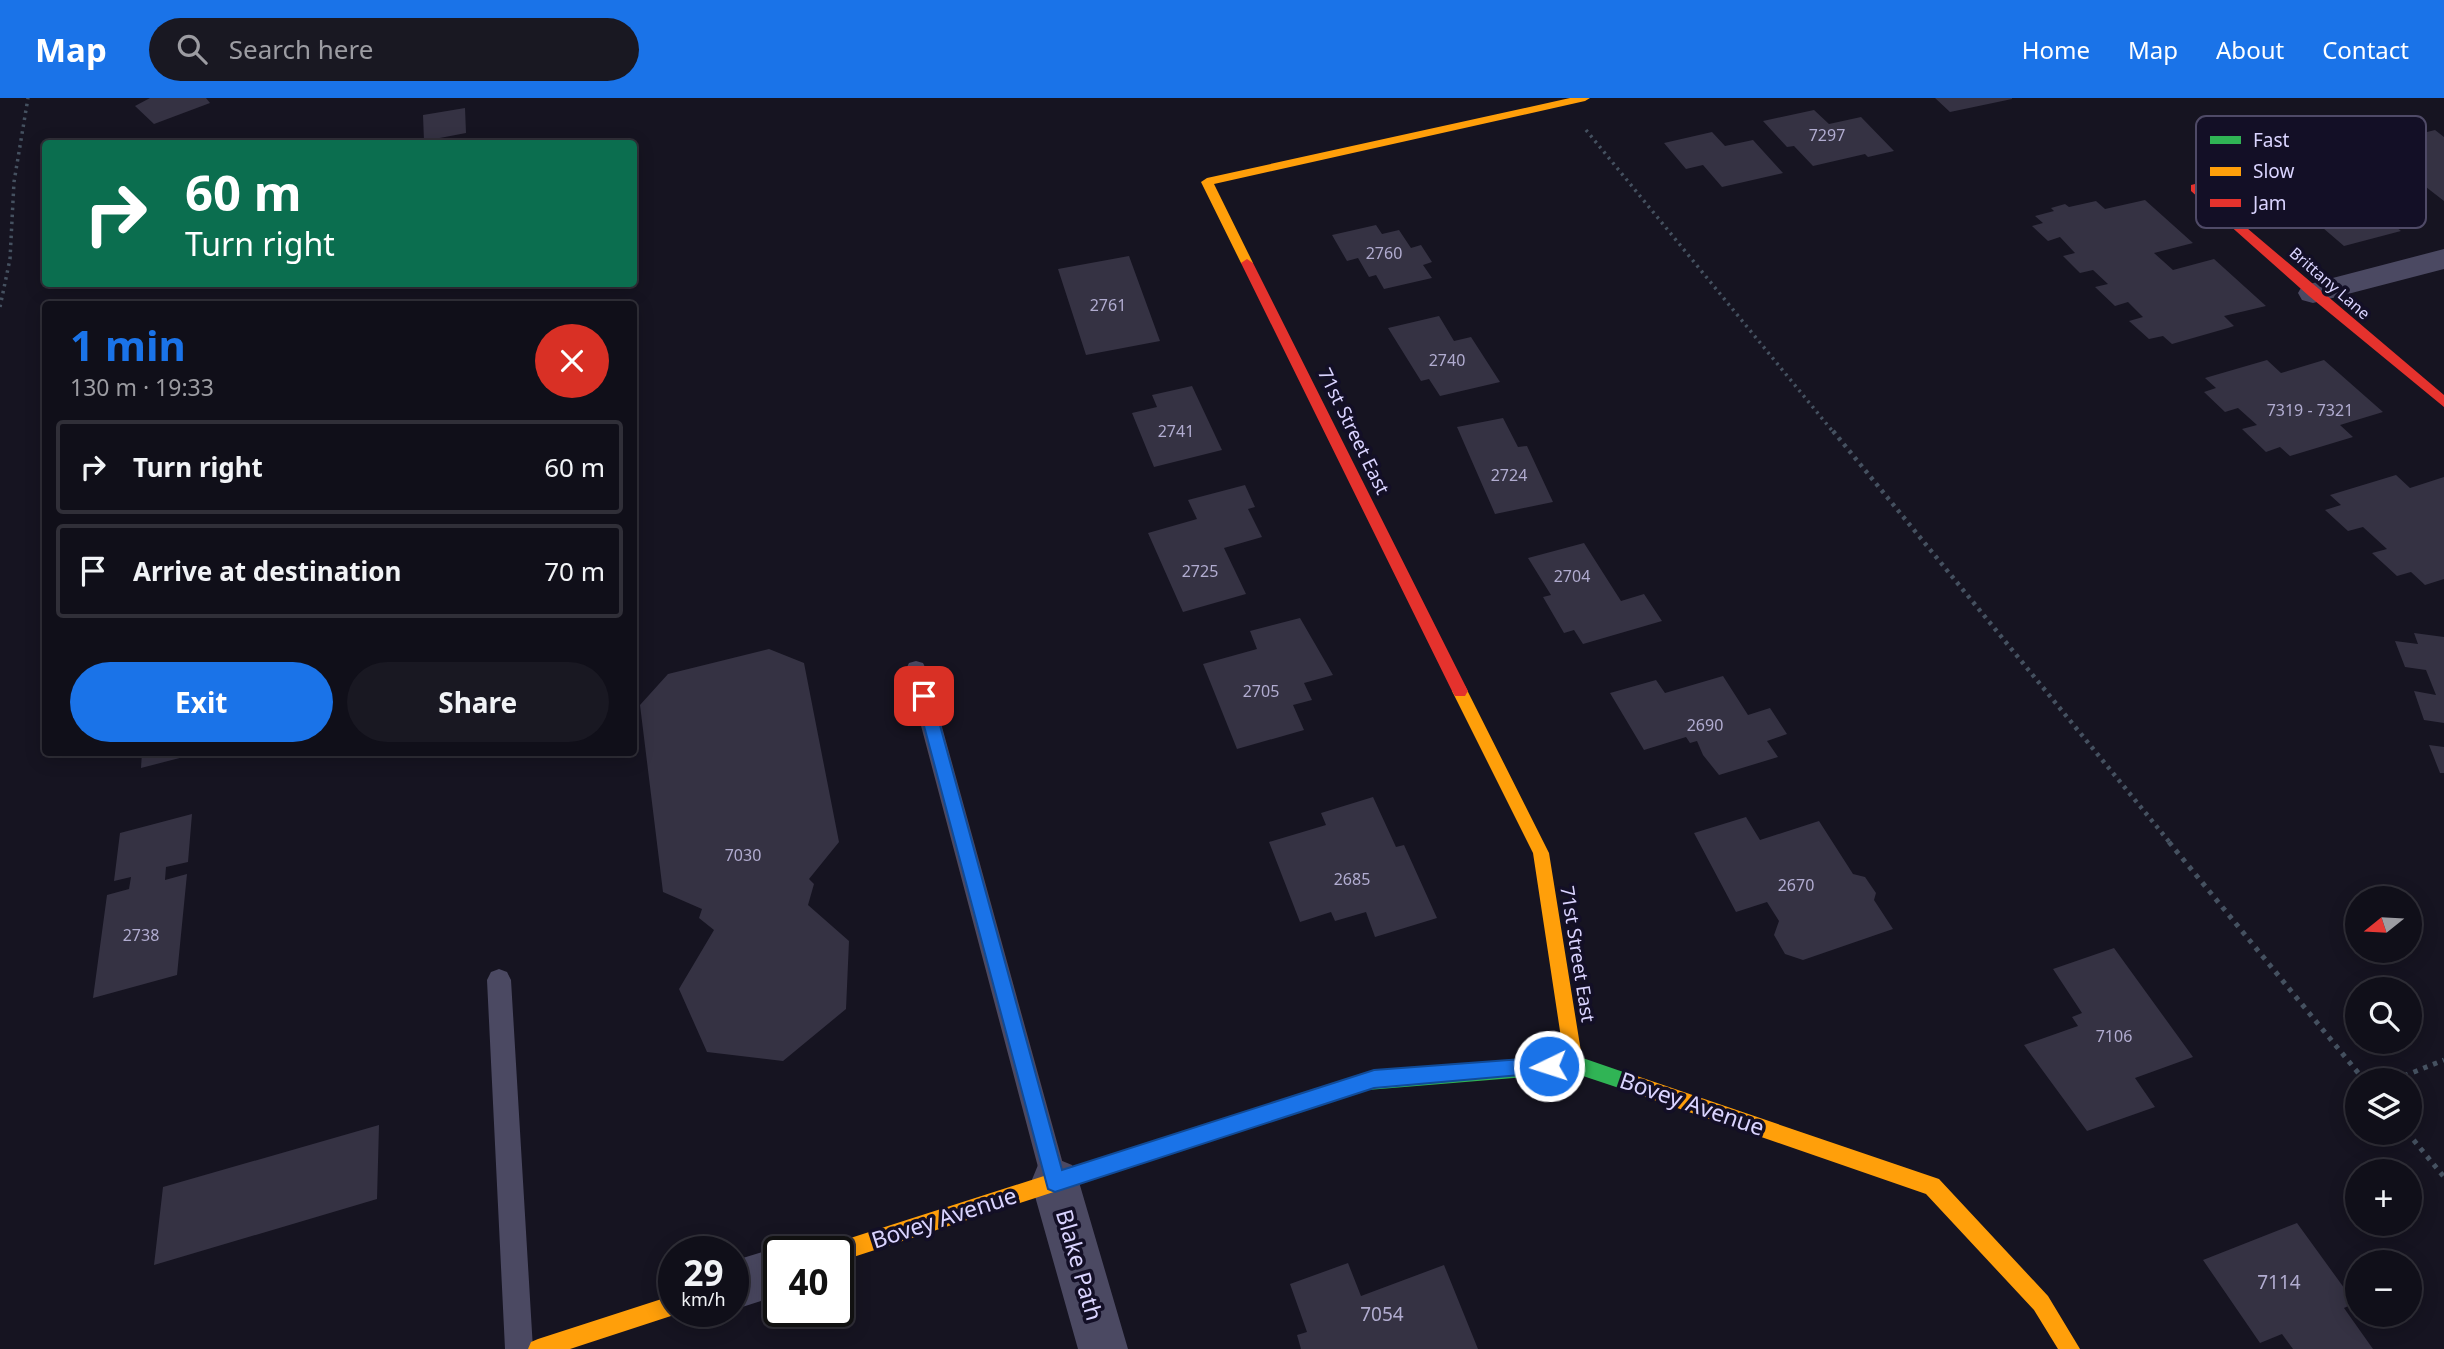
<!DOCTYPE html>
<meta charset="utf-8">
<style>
body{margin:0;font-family:"Noto Sans",sans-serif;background:#191822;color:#f1f3f6;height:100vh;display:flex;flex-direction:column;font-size:26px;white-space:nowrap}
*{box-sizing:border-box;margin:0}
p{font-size:23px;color:#9c9ca2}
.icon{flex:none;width:38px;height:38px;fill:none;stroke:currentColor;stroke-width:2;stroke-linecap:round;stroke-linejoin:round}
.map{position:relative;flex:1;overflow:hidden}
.side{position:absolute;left:42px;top:203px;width:595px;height:455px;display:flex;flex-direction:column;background:#100f19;border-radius:7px;box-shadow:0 4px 18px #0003,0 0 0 2px #302f38}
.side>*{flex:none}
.top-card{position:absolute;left:42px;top:42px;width:595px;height:147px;border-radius:7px;box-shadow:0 4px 18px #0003,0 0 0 2px #302f38;background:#0b6e4f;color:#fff;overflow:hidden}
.needle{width:46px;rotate:252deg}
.controls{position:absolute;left:2345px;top:788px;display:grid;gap:14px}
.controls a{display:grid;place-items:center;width:77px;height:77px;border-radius:50%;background:#100f19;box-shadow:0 4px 18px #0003,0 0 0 2px #302f38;font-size:35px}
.speed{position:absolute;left:658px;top:1138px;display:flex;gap:14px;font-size:35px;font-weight:700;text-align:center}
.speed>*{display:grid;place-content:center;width:91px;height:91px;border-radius:50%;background:#100f19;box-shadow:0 4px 18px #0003,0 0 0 2px #302f38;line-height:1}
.speed small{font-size:18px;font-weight:400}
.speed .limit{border:4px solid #111;border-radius:10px;background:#fff;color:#111}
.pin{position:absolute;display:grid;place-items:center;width:60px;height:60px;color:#fff;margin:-30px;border-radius:14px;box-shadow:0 4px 10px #0006}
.me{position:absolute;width:77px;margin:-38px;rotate:266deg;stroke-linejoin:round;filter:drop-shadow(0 0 5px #0008)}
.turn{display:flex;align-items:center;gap:24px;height:147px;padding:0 28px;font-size:32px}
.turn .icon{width:91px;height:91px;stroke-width:2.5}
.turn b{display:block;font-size:49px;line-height:60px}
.round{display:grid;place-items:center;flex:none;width:74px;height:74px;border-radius:37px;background:#191822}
.overview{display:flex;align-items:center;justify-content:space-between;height:119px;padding:0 28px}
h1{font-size:42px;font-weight:700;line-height:52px;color:#1a73e8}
.cta{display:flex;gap:14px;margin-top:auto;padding:14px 28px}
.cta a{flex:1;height:80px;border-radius:42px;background:#1a73e8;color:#fff;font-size:28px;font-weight:700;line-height:80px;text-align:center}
.cta a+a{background:#191822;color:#f1f3f6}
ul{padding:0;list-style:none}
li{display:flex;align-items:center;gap:21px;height:94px;margin:0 14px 10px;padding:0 14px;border:4px solid #302f38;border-radius:7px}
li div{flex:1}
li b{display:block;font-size:26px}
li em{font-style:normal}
header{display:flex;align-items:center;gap:42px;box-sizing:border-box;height:98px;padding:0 35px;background:#1a73e8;color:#fff}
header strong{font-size:33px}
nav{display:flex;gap:38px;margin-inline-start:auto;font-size:24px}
.search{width:490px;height:63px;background:#191822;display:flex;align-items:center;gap:18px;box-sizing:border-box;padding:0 24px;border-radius:38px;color:#9c9ca2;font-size:26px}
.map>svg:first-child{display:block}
</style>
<header>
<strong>Map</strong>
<div class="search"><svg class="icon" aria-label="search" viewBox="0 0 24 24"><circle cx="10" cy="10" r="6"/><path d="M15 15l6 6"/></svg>Search here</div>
<nav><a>Home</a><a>Map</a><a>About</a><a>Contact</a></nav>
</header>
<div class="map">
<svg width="2444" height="1251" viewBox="0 0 2444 1251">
<rect width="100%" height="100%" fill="#161421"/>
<path fill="#353243" d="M150 0H206L210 5 154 26 135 8Z
M1935 0H2012V1L1950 14Z
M465 10 466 35 424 43 423 17Z
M1814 12 1829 26 1861 19 1894 53 1868 59 1865 56 1813 68 1794 48 1787 49 1763 23Z
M2412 27 2423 35 2435 32 2444 39V103L2426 89 2414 92 2359 52 2370 49 2359 41 2378 36 2390 44 2407 40 2396 31Z
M1712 34 1725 48 1753 42 1783 75 1722 89 1703 67 1686 71 1664 45Z
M2299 53 2310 62 2323 59 2376 101 2364 104 2401 133 2344 148 2309 118 2292 122 2241 79 2253 76 2242 67 2262 62 2274 72 2293 68 2280 57Z
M2145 102 2193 145 2154 155 2173 172 2214 161 2266 208 2224 218 2234 228 2228 230 2172 246 2163 238 2149 241 2129 223 2143 219 2128 204 2115 208 2095 189 2108 186 2093 172 2080 175 2063 158 2075 155 2060 139 2048 143 2032 128 2043 125 2035 118 2054 113 2051 110 2065 106 2069 109 2096 103 2105 111Z
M1376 127 1382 136 1399 132 1411 150 1421 147 1432 164 1423 167 1432 180 1384 191 1376 177 1369 179 1358 160 1347 163 1332 137Z
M1129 158 1160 243 1086 257 1058 171Z
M1439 218 1454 243 1471 239 1500 284 1440 298 1429 281 1421 283 1388 230Z
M2267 262 2281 275 2324 262 2383 314 2340 327 2353 339 2290 358 2280 349 2266 354 2242 331 2257 327 2238 310 2225 314 2204 294 2216 290 2205 280Z
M1192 288 1222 352 1154 369 1132 315 1157 309 1152 297Z
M1503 320 1518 349 1527 348 1553 404 1495 416 1457 329Z
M2396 377 2410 390 2444 379V481L2425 487 2411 474 2397 478 2372 455 2387 451 2363 429 2348 433 2325 412 2341 407 2330 397Z
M1245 387 1255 409 1248 411 1262 439 1224 450 1246 496 1183 514 1148 435 1197 421 1188 402Z
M1584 445 1621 503 1644 496 1662 523 1583 546 1574 532 1564 535 1543 499 1551 497 1528 460Z
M1300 520 1333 577 1304 585 1312 602 1293 607 1304 632 1237 651 1203 566 1257 551 1250 533Z
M2414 535 2444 539V625L2424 622 2414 593 2436 597 2426 572 2405 569 2395 543 2418 546Z
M769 551 804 565 839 744 809 781 814 786 808 807 849 843 846 911 783 963 707 954 679 891 714 832 699 820 702 811 663 794 640 607 668 576Z
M1723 578 1748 617 1770 610 1787 636 1767 643 1778 659 1719 677 1703 657 1697 643 1690 645 1686 639 1644 652 1610 595 1656 582 1665 595Z
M2429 647 2444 649V675H2440Z
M142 654H199V655L141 670Z
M1373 699 1396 749 1404 747 1437 820 1375 839 1366 814 1335 823 1331 814 1300 824 1269 744 1326 727 1321 715Z
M192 716 188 764 166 769 165 782 187 776 177 877 93 900 107 797 129 791 131 779 114 783 120 735Z
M1746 719 1760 742 1819 723 1853 776 1865 779 1876 795 1874 802 1893 831 1803 862 1785 856 1774 837 1779 823 1767 804 1736 814 1694 735Z
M2114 850 2193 959 2135 980 2155 1009 2087 1033 2024 947 2078 928 2072 919 2082 915 2053 871Z
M379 1027 377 1101 154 1167 163 1089Z
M2297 1125 2355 1205 2344 1210 2373 1251H2293L2282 1236 2260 1245 2203 1162Z
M1348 1165 1361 1198 1444 1167 1478 1251H1301L1297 1237 1307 1234 1290 1186Z"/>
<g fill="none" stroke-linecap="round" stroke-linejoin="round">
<path stroke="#455160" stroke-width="3.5" stroke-dasharray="2.5 4.5" stroke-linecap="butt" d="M1586 32 1834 335
M0 209 10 161 14 84 28 0"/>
<path stroke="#455160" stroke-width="4.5" stroke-dasharray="3.5 5" stroke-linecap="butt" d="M1833 333 2171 746"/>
<path stroke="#455160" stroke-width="5" stroke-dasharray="4.5 6" stroke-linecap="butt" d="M2169 744 2364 982
M2394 982 2444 962
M2407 1034 2444 1079"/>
<path fill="#4b4962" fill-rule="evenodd" d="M916 563 923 565 926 571 1068 1084 1064 1093 1055 1097 1046 1093 1042 1084 906 571 909 565Z
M499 871 507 874 511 882 533 1251H505L487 882 491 874Z"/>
<path fill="#4b4962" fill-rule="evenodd" d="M2444 151V171L2313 205 2302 202 2298 195 2302 188Z
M1055 1060 1072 1067 1079 1084 1128 1251H1078L1031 1084 1038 1067Z
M779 1149 790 1153H779V1197L733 1212V1163Z"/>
<path fill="#30b455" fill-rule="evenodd" d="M1574 957 1635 978 1637 984 1635 990 1628 993 1574 975 1368 992 1361 989 1359 983 1361 977 1368 974Z"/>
<path fill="#ff9f0a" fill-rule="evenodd" d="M1570 0H1590L1585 3 1214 86 1253 165 1247 169 1241 165 1201 84 1207 80Z
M1460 587 1465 588 1549 755 1583 966 1580 972 1574 975 1568 972 1565 966 1533 755 1452 593 1455 588Z
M1368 974 1375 977 1377 983 1375 989 1368 992 838 1164V1153H828L831 1147 838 1144Z
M1628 975 1939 1081 2048 1198 2080 1251H2058L2034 1212 1926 1096 1628 993 1621 990 1619 984 1621 978Z
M674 1197V1213H682L674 1217 570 1251H528L531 1244 538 1241Z"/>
<path fill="#e5322d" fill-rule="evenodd" d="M2195 86 2444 297V309L2309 198 2191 93V87Z
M1247 161 1253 165 1468 593 1465 598H1455L1452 593 1241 165Z"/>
</g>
<path fill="#1a73e8" stroke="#114b97" stroke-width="2" d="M924 591 932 598 1062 1072 1374 972 1549 959 1555 961 1558 968 1555 974 1374 990 1055 1094 1048 1091 916 598Z"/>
<g text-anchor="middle" stroke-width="7" stroke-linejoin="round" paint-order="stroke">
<g font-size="16" fill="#b1acd0">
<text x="1827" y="43">7297</text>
<text x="1384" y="161">2760</text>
<text x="1108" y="213">2761</text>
<text x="1447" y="268">2740</text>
<text x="2310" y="318">7319 - 7321</text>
<text x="1176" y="339">2741</text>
<text x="1509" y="383">2724</text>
<text x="1200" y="479">2725</text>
<text x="1572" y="484">2704</text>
<text x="1261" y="599">2705</text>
<text x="1705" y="633">2690</text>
<text x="743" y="763">7030</text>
<text x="1352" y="787">2685</text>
<text x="1796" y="793">2670</text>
<text x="141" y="843">2738</text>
<text x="2114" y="944">7106</text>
</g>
<g font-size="16" fill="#dad4ff" stroke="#130f26">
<text transform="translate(2330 185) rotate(41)" y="6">Brittany Lane</text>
</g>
<g font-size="19" fill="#dad4ff" stroke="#130f26">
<text transform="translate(1354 333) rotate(64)" y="7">71st Street East</text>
<text transform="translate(1578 856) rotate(81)" y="7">71st Street East</text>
</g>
<g font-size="19" fill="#b1acd0">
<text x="2279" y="1191">7114</text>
<text x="1382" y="1223">7054</text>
</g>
<g font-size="23" fill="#dad4ff" stroke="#130f26">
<text transform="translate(1692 1006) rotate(19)" y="8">Bovey Avenue</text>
<text transform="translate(944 1120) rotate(-18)" y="8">Bovey Avenue</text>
<text transform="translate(1079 1167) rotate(74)" y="8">Blake Path</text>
</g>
</g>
<rect x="2196" y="18" width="230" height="112" rx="10" fill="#130f26" stroke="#4f4a67" stroke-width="2"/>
<rect x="2210" y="38" width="31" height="8" fill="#30b455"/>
<rect x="2210" y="69" width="31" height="9" fill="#ff9f0a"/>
<rect x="2210" y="101" width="31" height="8" fill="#e5322d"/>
<g font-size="19" fill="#dad4ff">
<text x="2253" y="49">Fast</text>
<text x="2253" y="80">Slow</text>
<text x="2253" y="112">Jam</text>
</g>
</svg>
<div class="controls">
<a><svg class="needle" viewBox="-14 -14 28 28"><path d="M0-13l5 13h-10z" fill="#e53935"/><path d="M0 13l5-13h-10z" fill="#9c9ca2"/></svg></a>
<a><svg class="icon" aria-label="search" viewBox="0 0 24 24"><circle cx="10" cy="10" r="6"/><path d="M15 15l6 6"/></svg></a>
<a><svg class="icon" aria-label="layers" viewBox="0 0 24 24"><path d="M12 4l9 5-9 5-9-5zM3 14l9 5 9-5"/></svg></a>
<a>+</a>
<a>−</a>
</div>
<div class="speed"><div>29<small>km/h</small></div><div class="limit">40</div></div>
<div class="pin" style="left:924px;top:598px;background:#d93025"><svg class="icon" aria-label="arrive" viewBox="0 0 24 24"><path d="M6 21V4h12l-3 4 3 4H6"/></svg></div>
<svg class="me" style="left:1549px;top:968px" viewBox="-20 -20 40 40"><circle r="17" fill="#1a73e8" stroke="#fff" stroke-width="3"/><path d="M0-11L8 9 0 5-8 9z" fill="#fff"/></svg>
<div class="top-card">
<div class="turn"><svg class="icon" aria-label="right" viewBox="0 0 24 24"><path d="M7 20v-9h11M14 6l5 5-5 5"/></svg><div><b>60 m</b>Turn right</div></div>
</div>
<section class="side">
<div class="overview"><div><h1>1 min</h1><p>130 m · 19:33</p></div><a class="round" style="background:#d93025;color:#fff"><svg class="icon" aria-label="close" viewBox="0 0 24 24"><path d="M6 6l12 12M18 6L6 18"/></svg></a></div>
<ul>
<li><svg class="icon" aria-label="right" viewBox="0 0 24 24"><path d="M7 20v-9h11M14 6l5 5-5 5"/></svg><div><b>Turn right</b></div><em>60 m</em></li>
<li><svg class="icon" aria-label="arrive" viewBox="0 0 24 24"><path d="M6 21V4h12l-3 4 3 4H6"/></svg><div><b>Arrive at destination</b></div><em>70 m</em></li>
</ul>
<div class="cta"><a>Exit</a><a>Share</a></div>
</section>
</div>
